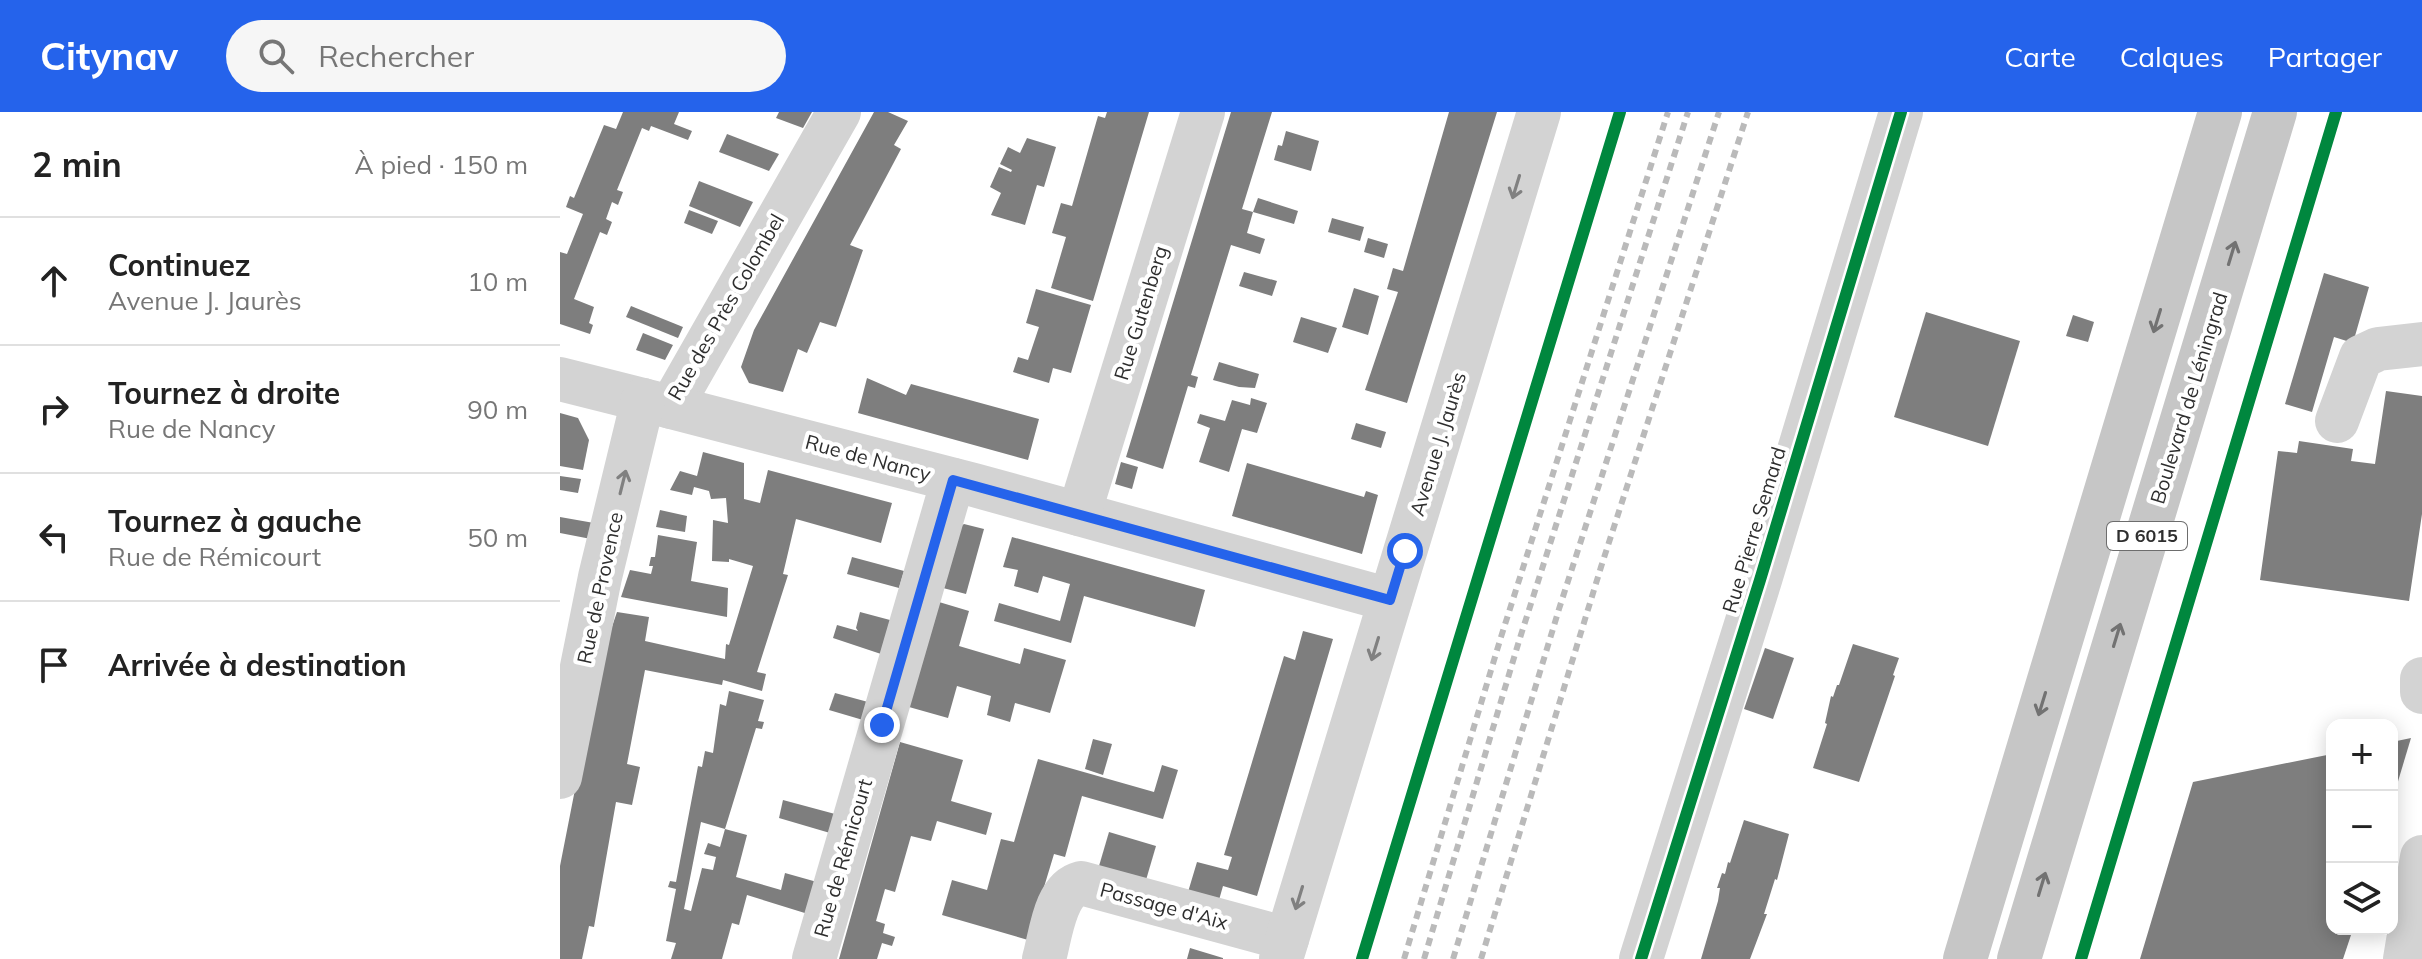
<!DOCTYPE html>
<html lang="fr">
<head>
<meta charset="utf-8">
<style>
  :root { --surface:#fff; --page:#f6f6f6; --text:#222; --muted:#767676; --line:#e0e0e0; --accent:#2563eb }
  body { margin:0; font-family:Mulish,sans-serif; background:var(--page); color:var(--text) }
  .controls { position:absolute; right:24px; bottom:24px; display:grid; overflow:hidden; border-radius:16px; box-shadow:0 4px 20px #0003 }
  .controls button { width:72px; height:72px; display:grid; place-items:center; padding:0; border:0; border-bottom:2px solid var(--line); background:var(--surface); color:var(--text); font:40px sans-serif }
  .stop { position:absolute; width:24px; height:24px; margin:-18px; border:6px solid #2563eb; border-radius:50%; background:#fff }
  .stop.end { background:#2563eb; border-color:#fff; box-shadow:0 2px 8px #0008 }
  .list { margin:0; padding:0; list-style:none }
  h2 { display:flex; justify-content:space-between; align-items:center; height:104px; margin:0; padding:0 32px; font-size:34px }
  h2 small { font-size:26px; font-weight:400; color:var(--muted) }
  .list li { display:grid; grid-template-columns:52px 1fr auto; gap:24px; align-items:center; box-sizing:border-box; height:128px; padding:0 32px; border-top:2px solid var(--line) }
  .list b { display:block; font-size:30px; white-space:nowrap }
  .list p { margin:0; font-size:26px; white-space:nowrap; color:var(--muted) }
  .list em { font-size:26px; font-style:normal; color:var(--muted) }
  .icon { flex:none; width:44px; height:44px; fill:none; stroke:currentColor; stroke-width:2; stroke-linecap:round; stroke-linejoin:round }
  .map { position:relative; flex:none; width:1862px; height:847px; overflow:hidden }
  header { display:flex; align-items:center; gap:48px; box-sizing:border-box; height:112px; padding:0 40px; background:var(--accent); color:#fff }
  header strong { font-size:38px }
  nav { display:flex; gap:44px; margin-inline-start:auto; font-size:28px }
  .search { width:560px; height:72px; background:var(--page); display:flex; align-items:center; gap:20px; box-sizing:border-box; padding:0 28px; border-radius:44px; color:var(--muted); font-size:30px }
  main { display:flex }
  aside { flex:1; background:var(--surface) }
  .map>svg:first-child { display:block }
</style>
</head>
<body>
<header>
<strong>Citynav</strong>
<div class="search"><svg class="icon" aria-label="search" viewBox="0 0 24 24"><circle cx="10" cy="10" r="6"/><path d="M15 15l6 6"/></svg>Rechercher</div>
<nav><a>Carte</a><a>Calques</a><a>Partager</a></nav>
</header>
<main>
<aside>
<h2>2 min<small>À pied · 150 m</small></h2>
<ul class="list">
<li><svg class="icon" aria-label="ahead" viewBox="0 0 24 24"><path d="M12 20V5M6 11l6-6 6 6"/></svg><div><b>Continuez</b><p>Avenue J. Jaurès</p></div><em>10 m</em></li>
<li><svg class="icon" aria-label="right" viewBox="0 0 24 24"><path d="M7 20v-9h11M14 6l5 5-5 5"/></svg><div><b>Tournez à droite</b><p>Rue de Nancy</p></div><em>90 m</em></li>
<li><svg class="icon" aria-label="left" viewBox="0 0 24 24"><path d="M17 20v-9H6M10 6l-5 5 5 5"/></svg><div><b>Tournez à gauche</b><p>Rue de Rémicourt</p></div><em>50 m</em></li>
<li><svg class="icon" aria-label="arrive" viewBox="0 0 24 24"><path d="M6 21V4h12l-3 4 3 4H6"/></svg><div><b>Arrivée à destination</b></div></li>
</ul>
</aside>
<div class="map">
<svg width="1862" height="847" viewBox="0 0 1862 847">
  <rect width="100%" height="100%" fill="#fff"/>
  <g fill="#7e7e7e">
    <path d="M 63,0 L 119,0 L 114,12 L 132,19 L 128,28 L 91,14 L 89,19 L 82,16 L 57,78 L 63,80 L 58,93 L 52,90 L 46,107 L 52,110 L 47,123 L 40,120 L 14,187 L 34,195 L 29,211 L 33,213 L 30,222 L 0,212 L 0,140 L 7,142 L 23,102 L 6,95 L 10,84 L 14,86 L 44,13 L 56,17 Z"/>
    <path d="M 219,0 L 252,0 L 243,16 L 216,6 Z"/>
    <path d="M 314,0 L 328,0 L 348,9 L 334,33 L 341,37 L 290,133 L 303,138 L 276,215 L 260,210 L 247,241 L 238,237 L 223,280 L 189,271 L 181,255 L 194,218 Z"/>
    <path d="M 547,0 L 589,0 L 533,189 L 491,176 L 506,125 L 492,121 L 501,91 L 512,94 L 538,4 L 545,6 Z"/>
    <path d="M 671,0 L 712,0 L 682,97 L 693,100 L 687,121 L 705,127 L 700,142 L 671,133 L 631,263 L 638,265 L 635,276 L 628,274 L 603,357 L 566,345 Z"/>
    <path d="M 889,0 L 937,0 L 847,291 L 805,278 L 838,180 L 827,177 L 833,156 L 843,159 Z"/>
    <path d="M 726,19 L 759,29 L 751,59 L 714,48 L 718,33 L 722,34 Z"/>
    <path d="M 167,22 L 219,42 L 209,59 L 159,40 Z"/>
    <path d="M 467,26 L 496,35 L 484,75 L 477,73 L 465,113 L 431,103 L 441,81 L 430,75 L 439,55 L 451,60 L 452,58 L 440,52 L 448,35 L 460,41 Z"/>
    <path d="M 139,69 L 193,90 L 180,115 L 129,94 Z"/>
    <path d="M 698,86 L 738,99 L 734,112 L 693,100 Z"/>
    <path d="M 129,98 L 158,109 L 152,122 L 124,111 Z"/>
    <path d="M 772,106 L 804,115 L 800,129 L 768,120 Z"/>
    <path d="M 808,126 L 828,132 L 824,146 L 804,140 Z"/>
    <path d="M 684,160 L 717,169 L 712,184 L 679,174 Z"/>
    <path d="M 1764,161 L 1809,175 L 1793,231 L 1774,225 L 1752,300 L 1725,292 Z"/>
    <path d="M 794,176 L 819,184 L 808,223 L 782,215 Z"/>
    <path d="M 476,177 L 531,193 L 511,261 L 493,256 L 489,271 L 453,260 L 458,245 L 468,248 L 479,215 L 466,211 Z"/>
    <path d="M 71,194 L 123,215 L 118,226 L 66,205 Z"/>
    <path d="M 1366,200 L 1460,229 L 1428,334 L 1334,305 Z"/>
    <path d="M 1513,203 L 1534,210 L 1528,230 L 1506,224 Z"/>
    <path d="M 741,205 L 777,216 L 768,241 L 733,230 Z"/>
    <path d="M 83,221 L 113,233 L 105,248 L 76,238 Z"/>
    <path d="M 659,250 L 699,262 L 695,276 L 679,275 L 653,268 Z"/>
    <path d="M 307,266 L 346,283 L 351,272 L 479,307 L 468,348 L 298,301 Z"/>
    <path d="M 1826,279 L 1862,284 L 1862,402 L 1849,489 L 1700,468 L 1718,339 L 1737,341 L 1739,329 L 1793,337 L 1791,349 L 1815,352 Z"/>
    <path d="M 691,286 L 707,291 L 697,321 L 682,317 L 669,360 L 639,350 L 650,316 L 637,311 L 640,302 L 665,309 L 672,288 L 690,293 Z"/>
    <path d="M 0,301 L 18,306 L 29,328 L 23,358 L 0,354 Z"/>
    <path d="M 796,311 L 826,320 L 821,336 L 791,327 Z"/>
    <path d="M 143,340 L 184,351 L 184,387 L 200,391 L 208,358 L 332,391 L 321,431 L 236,407 L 223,462 L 228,463 L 197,560 L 206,562 L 202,579 L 163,568 L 162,573 L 85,558 L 67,652 L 80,655 L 72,693 L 56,690 L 34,815 L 29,814 L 22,847 L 0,847 L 0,754 L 40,550 L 57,500 L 89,505 L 85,529 L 165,547 L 166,532 L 169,533 L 193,454 L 169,447 L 169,450 L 152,449 L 153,408 L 168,411 L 166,386 L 151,387 L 149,379 L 134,375 L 132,383 L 110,378 L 120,359 L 137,364 Z"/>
    <path d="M 561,350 L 578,355 L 572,377 L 555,372 Z"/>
    <path d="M 687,351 L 804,385 L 806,379 L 818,383 L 802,442 L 672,404 Z"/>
    <path d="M 0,364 L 21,367 L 18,381 L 0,378 Z"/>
    <path d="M 100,398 L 127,404 L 125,420 L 96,415 Z"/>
    <path d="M 0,405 L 34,411 L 31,427 L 0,421 Z"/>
    <path d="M 404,412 L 424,417 L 406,482 L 383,476 L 400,415 Z"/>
    <path d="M 98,423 L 137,430 L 131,469 L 168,476 L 167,505 L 61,485 L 70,458 L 91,462 L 93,454 L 89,454 L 91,445 L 95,445 Z"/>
    <path d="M 452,425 L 645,478 L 635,515 L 524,484 L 511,531 L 434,509 L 439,491 L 500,509 L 510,472 L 483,464 L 478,481 L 454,474 L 458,458 L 443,455 Z"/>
    <path d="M 292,445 L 344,459 L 339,476 L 287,462 Z"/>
    <path d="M 379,490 L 409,499 L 399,534 L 460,552 L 464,536 L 506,548 L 490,601 L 455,591 L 450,610 L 427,603 L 431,584 L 397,574 L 388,606 L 349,595 Z"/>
    <path d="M 300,500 L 330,508 L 321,542 L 273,526 L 277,513 L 298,519 L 296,516 Z"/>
    <path d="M 743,519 L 773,527 L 697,784 L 663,774 L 659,788 L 628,780 L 637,750 L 668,758 L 672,745 L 664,743 L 724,544 L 735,548 Z"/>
    <path d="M 1293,532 L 1339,546 L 1333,563 L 1335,564 L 1299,670 L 1253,656 L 1267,612 L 1265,611 L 1271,584 L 1273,585 L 1277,573 L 1279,573 Z"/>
    <path d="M 1205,536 L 1234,546 L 1213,607 L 1184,597 Z"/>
    <path d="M 169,579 L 204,588 L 198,609 L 204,610 L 202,617 L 196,616 L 165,717 L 141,710 L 124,797 L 131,799 L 142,756 L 153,758 L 156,745 L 144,742 L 148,731 L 160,735 L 165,717 L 187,723 L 176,765 L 221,778 L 225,761 L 257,770 L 248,802 L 187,783 L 179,813 L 172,811 L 162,847 L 111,847 L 116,831 L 106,829 L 116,777 L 108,775 L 110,769 L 116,770 L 138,654 L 142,655 L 145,639 L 153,641 L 160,592 L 166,594 Z"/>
    <path d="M 275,581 L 308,590 L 303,608 L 269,598 Z"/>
    <path d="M 1851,626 L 1833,686 L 1832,685 L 1832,630 Z"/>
    <path d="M 533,627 L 552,632 L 543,663 L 525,657 Z"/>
    <path d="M 340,630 L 403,648 L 391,689 L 432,701 L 426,723 L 377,709 L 371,729 L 351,724 L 335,780 L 325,777 L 316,809 L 325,812 L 323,821 L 335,825 L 332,834 L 322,831 L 317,847 L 279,847 Z"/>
    <path d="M 1772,642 L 1772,817 L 1793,817 L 1783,847 L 1580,847 L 1633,670 Z"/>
    <path d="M 478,647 L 594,680 L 602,653 L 618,658 L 603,707 L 522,684 L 505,745 L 494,742 L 468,828 L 382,803 L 392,768 L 427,778 L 441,727 L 454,730 Z"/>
    <path d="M 223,688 L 275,702 L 270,721 L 219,706 Z"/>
    <path d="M 1184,708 L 1229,722 L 1217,768 L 1215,767 L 1204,802 L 1207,802 L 1190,847 L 1141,847 L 1158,789 L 1160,776 L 1157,776 L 1162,761 L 1165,762 L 1168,750 L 1170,751 Z"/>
    <path d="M 549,720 L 596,734 L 586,768 L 539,754 Z"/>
    <path d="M 630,836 L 663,846 L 663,847 L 627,847 Z"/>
  </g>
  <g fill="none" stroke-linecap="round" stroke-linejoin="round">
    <g stroke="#d3d3d3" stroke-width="44">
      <path d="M 0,267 L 111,295 L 279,0"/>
      <path d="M 111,295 L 414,373 L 830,488"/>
      <path d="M 1777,309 L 1801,245 L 1818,237 L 1862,232"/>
      <path d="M 519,402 L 643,0"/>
      <path d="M 1862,567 L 1862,580"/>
      <path d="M 0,665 L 40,465 L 83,288"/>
      <path d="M 254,847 L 393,368"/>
      <path d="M 484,847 C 491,823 494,778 521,771 L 727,827"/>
      <path d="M 721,847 L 979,0"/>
      <path d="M 1081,847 L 1200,468 L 1341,0"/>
      <path d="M 1845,847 L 1862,745"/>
    </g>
    <g stroke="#c6c6c6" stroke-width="44">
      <path d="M 1405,847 L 1660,0"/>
      <path d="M 1459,847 L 1715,0"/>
    </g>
    <g stroke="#bababa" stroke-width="6" stroke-dasharray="8 6" stroke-linecap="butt">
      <path d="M 844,847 L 941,525 L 1108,0"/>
      <path d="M 864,847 L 959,529 L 1128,0"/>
      <path d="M 893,847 L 999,497 L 1159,0"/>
      <path d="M 921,847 L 1041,455 L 1188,0"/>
    </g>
    <g stroke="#fff" stroke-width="17">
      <g id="cycleway">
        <path d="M 802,847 L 1060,0"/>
        <path d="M 1081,847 L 1200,468 L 1341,0"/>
        <path d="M 1521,847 L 1776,0"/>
      </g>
    </g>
    <use href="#cycleway" stroke="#00873e" stroke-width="12"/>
  </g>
  <defs><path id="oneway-shaft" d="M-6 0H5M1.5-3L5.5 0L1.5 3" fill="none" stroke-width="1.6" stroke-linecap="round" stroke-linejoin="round" transform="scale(2)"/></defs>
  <g stroke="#808080">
    <use href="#oneway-shaft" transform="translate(956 75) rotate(107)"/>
    <use href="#oneway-shaft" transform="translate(63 370) rotate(-76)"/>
    <use href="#oneway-shaft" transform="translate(815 537) rotate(107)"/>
    <use href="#oneway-shaft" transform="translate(739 786) rotate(107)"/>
  </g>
  <g stroke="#727272">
    <use href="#oneway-shaft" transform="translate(1672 141) rotate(-73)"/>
    <use href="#oneway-shaft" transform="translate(1597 209) rotate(107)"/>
    <use href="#oneway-shaft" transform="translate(1557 523) rotate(-73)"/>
    <use href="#oneway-shaft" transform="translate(1482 592) rotate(107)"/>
    <use href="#oneway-shaft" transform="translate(1482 772) rotate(-73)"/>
  </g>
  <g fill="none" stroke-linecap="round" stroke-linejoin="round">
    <path stroke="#2563eb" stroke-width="10" d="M 322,613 L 393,368 L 830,488 L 845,439"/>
  </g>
  <g text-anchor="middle" stroke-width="8" stroke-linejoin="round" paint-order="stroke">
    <rect fill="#fff" stroke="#6d6d6d" stroke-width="2" x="1547" y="410" width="80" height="28" rx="6"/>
    <g font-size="18" font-weight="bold" fill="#2e2e2e">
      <text x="1587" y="430">D 6015</text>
    </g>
    <g font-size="20" fill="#2e2e2e" stroke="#fff">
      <text transform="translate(166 195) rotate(-60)" y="7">Rue des Près Colombel</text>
      <text transform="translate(581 201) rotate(-73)" y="7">Rue Gutenberg</text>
      <text transform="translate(1629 286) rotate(-73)" y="7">Boulevard de Léningrad</text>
      <text transform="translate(878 332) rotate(-73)" y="7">Avenue J. Jaurès</text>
      <text transform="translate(308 346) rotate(15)" y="7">Rue de Nancy</text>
      <text transform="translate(1194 418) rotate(-73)" y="7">Rue Pierre Semard</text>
      <text transform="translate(40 476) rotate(-78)" y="7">Rue de Provence</text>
      <text transform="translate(283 746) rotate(-74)" y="7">Rue de Rémicourt</text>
      <text transform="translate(604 794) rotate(15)" y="7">Passage d'Aix</text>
    </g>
  </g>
</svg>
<div class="controls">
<button>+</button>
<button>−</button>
<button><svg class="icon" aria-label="layers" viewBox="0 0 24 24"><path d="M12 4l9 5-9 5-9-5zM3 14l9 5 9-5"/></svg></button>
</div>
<div class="stop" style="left:845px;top:439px"></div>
<div class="stop end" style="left:322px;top:613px"></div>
</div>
</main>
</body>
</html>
